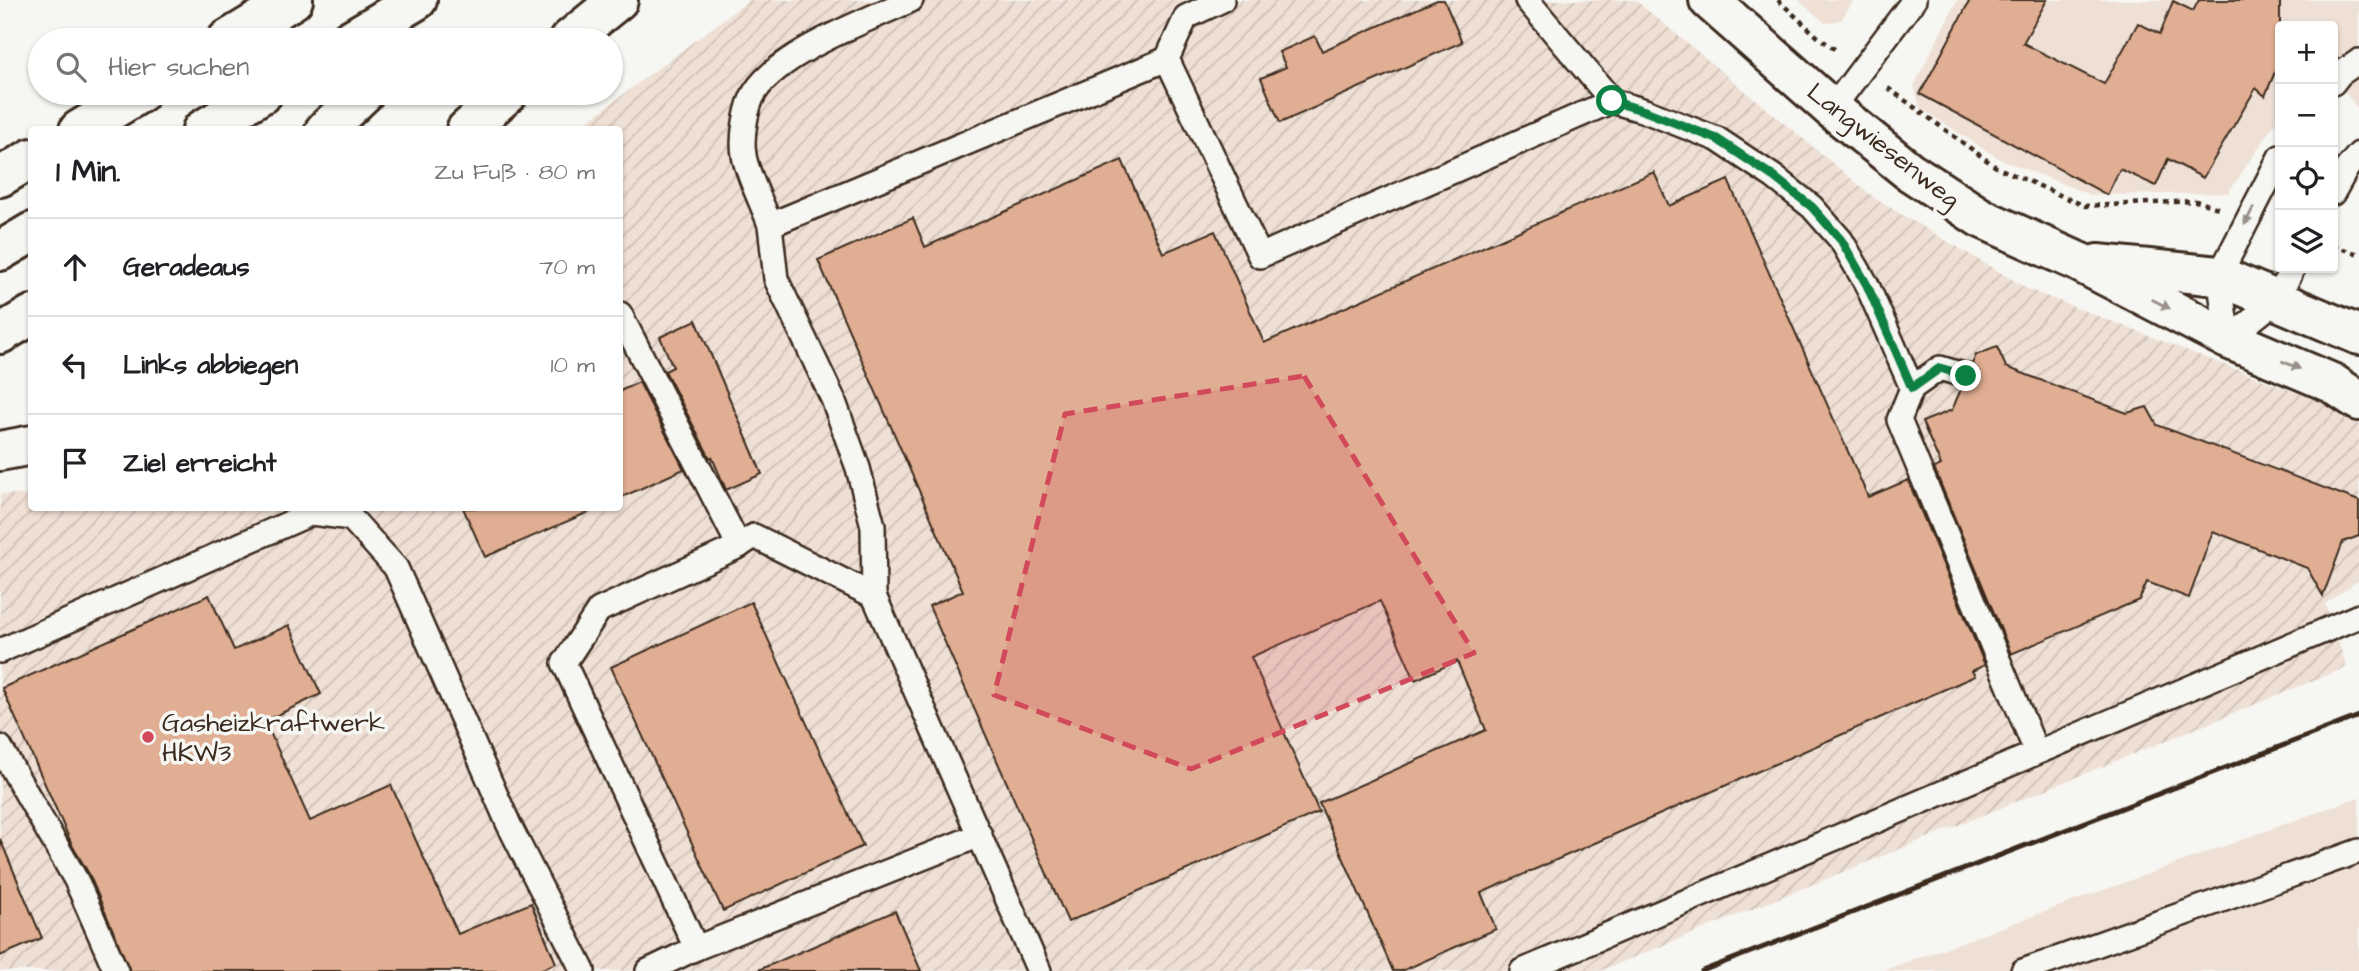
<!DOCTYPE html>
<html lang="de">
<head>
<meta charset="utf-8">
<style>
  :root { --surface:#fff; --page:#f2f2f2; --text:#202124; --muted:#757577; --line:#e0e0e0 }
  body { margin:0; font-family:"Architects Daughter",sans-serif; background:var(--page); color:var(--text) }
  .controls { position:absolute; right:21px; top:21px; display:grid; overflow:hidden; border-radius:7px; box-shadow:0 2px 5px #0004 }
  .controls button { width:63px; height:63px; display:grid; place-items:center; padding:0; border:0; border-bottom:2px solid var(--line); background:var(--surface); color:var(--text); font:35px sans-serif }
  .stop { position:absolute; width:21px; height:21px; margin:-16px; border:5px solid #0b8043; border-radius:50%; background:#fff }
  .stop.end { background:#0b8043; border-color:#fff; box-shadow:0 2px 7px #0008 }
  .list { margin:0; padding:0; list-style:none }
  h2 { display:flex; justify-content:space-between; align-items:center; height:91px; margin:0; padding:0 28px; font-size:30px }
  h2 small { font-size:23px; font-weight:400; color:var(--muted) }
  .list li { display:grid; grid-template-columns:46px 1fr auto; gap:21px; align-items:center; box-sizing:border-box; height:98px; padding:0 28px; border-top:2px solid var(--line) }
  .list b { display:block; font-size:26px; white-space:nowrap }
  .list em { font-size:23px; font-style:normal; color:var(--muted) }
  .icon { flex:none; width:38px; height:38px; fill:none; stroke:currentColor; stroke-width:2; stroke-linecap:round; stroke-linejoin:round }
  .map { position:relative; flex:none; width:2359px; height:971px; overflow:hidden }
  .search { position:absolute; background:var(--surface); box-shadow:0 2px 5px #0004; left:28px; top:28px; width:595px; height:77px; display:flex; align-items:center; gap:18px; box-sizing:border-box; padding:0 24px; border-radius:38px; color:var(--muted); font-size:26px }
  .panel { position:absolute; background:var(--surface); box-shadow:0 2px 5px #0004; left:28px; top:126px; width:595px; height:385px; border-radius:7px }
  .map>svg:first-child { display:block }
</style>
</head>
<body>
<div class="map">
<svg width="2359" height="971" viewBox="0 0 2359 971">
  <defs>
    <pattern id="industrial-furrows" width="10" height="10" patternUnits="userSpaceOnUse" patternTransform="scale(1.75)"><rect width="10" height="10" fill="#efe0d5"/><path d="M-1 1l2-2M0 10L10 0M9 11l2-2" fill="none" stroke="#cec0b6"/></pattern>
  </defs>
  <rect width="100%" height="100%" fill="#f6f6f2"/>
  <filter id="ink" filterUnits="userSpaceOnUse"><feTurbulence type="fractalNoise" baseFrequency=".0143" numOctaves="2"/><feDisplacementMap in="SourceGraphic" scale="14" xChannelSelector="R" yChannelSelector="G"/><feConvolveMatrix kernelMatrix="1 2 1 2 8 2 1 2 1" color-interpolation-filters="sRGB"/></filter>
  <g filter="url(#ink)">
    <g fill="#efe0d5">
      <path d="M 1798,0 L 1854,0 L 1841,20 L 1825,23 Z"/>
      <path d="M 1957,0 L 2359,0 L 2359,110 L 2333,78 L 2333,26 L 2280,26 L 2280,116 L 2228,193 L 2090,195 L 1998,158 L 1920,108 L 1914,86 Z"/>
      <path d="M 2359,797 L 2359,971 L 1882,971 Z"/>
    </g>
    <path fill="url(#industrial-furrows)" d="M 749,0 L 1635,0 L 1877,200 L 2030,290 L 2344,411 L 2359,419 L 2359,580 L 2325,604 L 2347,667 L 1600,971 L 0,971 L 0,494 L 31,495 L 32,508 L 620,508 L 620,130 L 577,129 Z"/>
    <g fill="#e0ae92" stroke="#3b2a1e" stroke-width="2">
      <path d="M 1437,0 L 1444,0 L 1462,42 L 1280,123 L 1261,78 L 1286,67 L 1279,52 L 1315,36 L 1322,51 Z"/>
      <path d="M 1970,0 L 2047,0 L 2023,43 L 2104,84 L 2138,23 L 2160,34 L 2173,1 L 2193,11 L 2199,0 L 2280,0 L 2280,60 L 2265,96 L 2256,88 L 2203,178 L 2168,159 L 2156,186 L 2120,169 L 2107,195 L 1920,94 Z"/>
      <path d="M 1122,160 L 1163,253 L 1215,231 L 1264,343 L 1654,172 L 1669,206 L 1728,180 L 1868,497 L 1908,480 L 1985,665 L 1972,671 L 1975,676 L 1481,893 L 1496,929 L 1402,971 L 1393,971 L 1319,803 L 1486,730 L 1457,661 L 1415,680 L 1380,601 L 1251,657 L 1319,812 L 1068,922 L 929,606 L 963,591 L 818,260 L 913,218 L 925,247 Z"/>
      <path d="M 696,320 L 762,474 L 726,490 L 712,457 L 710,458 L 665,371 L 673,367 L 660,337 Z"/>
      <path d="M 1997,347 L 2006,367 L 2127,413 L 2147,407 L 2157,425 L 2359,501 L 2359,536 L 2343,542 L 2323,596 L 2307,568 L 2213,531 L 2189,598 L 2147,582 L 2139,600 L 2011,654 L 1934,468 L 1941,465 L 1922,422 L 1952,410 L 1961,389 L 1970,389 L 1979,381 L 1979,372 L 1972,364 L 1976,355 Z"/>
      <path d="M 639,382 L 684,469 L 620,498 L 620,391 Z"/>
      <path d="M 463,508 L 598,508 L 485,557 Z"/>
      <path d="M 209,595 L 234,650 L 289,625 L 321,694 L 265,721 L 310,821 L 391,785 L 458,934 L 531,903 L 556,963 L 538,971 L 130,971 L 89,874 L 73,847 L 2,688 Z"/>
      <path d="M 751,602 L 863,846 L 723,911 L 611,667 Z"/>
      <path d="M 0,839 L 42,938 L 0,956 Z"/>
      <path d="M 895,911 L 921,971 L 756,971 Z"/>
    </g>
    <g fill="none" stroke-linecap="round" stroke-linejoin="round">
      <g stroke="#3b2a1e" stroke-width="28">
        <g id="lane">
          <path d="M 911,0 C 868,20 780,52 755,92 C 746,106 741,138 744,155 C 746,172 764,207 770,225 L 1167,59"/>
          <path d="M 1222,0 L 1186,17 L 1167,59 L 1260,256 L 1612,101"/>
          <path d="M 1527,0 L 1612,101 L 1645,111 L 1717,139 L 1774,177 L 1812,207 L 1841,240 L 1867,285 L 1912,388"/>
          <path d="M 2333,83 L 2340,74 L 2359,61"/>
          <path d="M 1832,109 L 1914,0"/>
          <path d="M 2333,193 L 2347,168 L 2359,154"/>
          <path d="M 770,225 L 776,279 L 833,399 L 858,468 L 873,526 L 874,596 L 1039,971"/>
          <path d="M 620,314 L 739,546"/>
          <path d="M 2228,339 L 2219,276 L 2280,157"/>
          <path d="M 2228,339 L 2277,300 L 2293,268"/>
          <path d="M 1966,376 L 1940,368 L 1912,388 L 1899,420 L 2036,751"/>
          <path d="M 0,651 L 312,513 L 351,518 L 396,568 L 509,825 L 583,971"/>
          <path d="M 0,747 L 76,880 L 116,971"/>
          <path d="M 696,948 L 564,663 L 599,610 L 739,546 L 754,536 L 874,596"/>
          <path d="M 648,971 L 696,948 L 980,835"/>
          <path d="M 1522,971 L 2359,616"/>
          <path d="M 2023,971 L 2359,851"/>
        </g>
      </g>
      <g stroke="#3b2a1e" stroke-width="44">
        <g id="street">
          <path d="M 1709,0 L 1832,109 L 1909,171 L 1981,218 L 2079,262 L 2228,339 L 2332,383 L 2359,401"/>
          <path d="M 2098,264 L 2219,276 L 2359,335"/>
        </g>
      </g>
      <g stroke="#3b2a1e" stroke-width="44">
        <g id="highway">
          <path d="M 227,40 L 293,0"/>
          <path d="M 350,40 L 417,0"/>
          <path d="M 569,40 L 618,0"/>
          <path d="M 79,130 L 140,93"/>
          <path d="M 202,130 L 263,93"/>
          <path d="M 325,130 L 364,93"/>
          <path d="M 466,130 L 508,93"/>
          <path d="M 0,177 L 32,158"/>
          <path d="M 0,251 L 32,232"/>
          <path d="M 0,334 L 32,315"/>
          <path d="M 0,451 L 32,445"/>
        </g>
      </g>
      <g stroke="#3b2a1e" stroke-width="4.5" stroke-dasharray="5 5" stroke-linecap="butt">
        <path d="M 1778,0 L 1818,37 L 1836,50"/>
        <path d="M 1888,88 L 1996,167 L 2085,206 L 2196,201 L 2218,208"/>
        <path d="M 2333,246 L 2359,254"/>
      </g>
      <use href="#lane" stroke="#f6f6f2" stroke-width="23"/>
      <use href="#street" stroke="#f6f6f2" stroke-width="38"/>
      <use href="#highway" stroke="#f6f6f2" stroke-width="38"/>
      <path stroke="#3b2a1e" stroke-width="5" d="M 1702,971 L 2359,716"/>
    </g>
    <defs><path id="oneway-solid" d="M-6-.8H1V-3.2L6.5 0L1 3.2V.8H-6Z" transform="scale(1.75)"/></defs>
    <g fill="#989088">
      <use href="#oneway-solid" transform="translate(2249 216) rotate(117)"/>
      <use href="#oneway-solid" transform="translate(2161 304) rotate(27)"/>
      <use href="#oneway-solid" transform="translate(2291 365) rotate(23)"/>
    </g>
  </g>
  <g fill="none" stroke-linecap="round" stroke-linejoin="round" filter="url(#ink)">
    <path stroke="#0b8043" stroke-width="9" d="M 1612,101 L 1645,111 L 1717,139 L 1774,177 L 1812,207 L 1841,240 L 1867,285 L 1912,388 L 1940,368 L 1966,376"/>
  </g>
  <path fill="#d1495b" fill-opacity="0.2" stroke="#d1495b" stroke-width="5" stroke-dasharray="14 9" stroke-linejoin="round" d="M 1304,376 L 1474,653 L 1191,769 L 994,695 L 1065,414 Z"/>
  <circle fill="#d1495b" stroke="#f6f6f2" stroke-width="2.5" cx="148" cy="737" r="7"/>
  <g text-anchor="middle" stroke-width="7" stroke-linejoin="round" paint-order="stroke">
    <g font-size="26" fill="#3b2a1e" stroke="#f6f6f2">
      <text transform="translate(1884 145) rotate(38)" y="9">Langwiesenweg</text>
    </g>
    <g font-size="26" fill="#3b2a1e" stroke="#f6f6f2" text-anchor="start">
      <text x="162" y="731">Gasheizkraftwerk<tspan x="162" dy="30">HKW3</tspan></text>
    </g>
  </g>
</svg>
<div class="controls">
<button>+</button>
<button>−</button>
<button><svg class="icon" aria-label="locate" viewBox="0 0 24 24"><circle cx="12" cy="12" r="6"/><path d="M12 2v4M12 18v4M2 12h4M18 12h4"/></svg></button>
<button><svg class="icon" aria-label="layers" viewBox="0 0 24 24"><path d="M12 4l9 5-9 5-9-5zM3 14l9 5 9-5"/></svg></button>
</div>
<div class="stop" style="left:1612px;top:101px"></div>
<div class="stop end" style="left:1966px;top:376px"></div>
<div class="search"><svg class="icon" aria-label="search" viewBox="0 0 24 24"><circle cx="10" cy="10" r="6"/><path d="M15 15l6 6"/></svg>Hier suchen</div>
<section class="panel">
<h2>1 Min.<small>Zu Fuß · 80 m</small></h2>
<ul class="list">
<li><svg class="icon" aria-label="ahead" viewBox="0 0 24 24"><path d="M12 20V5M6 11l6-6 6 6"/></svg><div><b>Geradeaus</b></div><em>70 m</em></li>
<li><svg class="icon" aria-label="left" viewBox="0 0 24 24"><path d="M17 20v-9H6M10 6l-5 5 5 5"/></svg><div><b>Links abbiegen</b></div><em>10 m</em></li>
<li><svg class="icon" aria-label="arrive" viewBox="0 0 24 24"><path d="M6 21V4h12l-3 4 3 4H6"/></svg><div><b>Ziel erreicht</b></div></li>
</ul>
</section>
</div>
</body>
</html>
